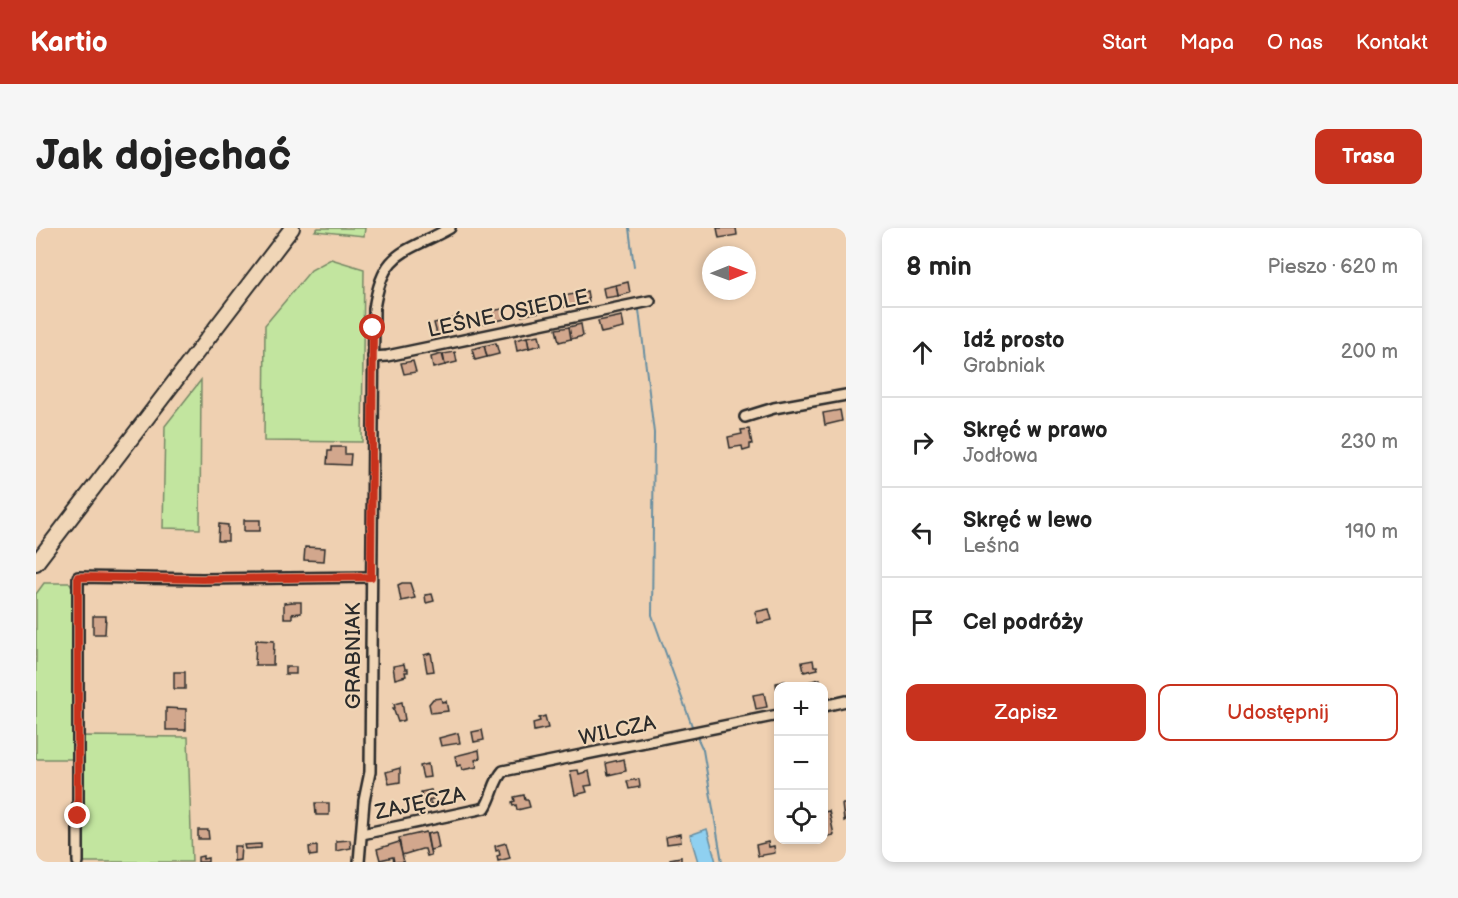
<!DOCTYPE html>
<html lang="pl">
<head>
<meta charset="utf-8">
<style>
  :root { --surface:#fff; --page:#f6f6f6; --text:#222; --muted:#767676; --line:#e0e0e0; --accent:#c8321e }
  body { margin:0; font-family:"Balsamiq Sans",sans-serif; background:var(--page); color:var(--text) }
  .controls { position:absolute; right:18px; bottom:18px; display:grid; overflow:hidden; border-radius:12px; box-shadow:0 3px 9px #0003 }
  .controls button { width:54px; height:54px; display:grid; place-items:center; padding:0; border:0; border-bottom:2px solid var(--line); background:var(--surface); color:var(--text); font:30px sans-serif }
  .compass { position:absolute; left:666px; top:18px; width:54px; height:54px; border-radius:50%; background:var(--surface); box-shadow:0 3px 9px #0003; rotate:89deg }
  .stop { position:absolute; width:18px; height:18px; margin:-14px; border:4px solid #c8321e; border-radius:50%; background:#fff }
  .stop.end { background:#c8321e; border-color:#fff; box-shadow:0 2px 6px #0008 }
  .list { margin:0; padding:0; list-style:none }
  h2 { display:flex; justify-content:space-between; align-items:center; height:78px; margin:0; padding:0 24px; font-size:26px }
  h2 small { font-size:20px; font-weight:400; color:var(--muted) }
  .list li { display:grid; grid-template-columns:39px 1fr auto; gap:18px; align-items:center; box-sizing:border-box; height:90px; padding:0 24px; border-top:2px solid var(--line) }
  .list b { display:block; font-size:22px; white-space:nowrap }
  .list p { margin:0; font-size:20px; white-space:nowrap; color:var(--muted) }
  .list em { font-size:20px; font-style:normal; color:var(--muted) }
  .actions { display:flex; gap:12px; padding:18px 24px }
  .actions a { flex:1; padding:14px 0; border:2px solid var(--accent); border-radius:12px; text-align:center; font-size:21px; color:var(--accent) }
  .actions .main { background:var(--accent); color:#fff }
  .icon { flex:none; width:33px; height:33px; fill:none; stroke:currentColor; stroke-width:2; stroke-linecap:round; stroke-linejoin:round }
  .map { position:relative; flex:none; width:810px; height:634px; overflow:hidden; border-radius:12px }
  header { display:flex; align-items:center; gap:36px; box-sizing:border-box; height:84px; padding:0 30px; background:var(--accent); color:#fff }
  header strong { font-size:28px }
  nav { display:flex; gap:33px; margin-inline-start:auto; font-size:21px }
  .intro { display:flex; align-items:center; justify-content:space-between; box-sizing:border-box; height:144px; padding:0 36px }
  h1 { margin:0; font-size:42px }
  .button { padding:15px 27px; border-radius:12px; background:var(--accent); color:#fff; font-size:21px; font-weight:700 }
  main { display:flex; gap:36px; padding:0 36px }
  aside { flex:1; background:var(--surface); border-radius:12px; box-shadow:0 3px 9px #0003 }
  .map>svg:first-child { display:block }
</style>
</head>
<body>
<header>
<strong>Kartio</strong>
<nav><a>Start</a><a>Mapa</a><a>O nas</a><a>Kontakt</a></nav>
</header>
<div class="intro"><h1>Jak dojechać</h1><a class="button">Trasa</a></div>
<main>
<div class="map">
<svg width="810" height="634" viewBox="0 0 810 634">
  <rect width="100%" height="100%" fill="#efd0b1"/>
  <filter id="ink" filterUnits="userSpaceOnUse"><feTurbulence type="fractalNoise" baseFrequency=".0167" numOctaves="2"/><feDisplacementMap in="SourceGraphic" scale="12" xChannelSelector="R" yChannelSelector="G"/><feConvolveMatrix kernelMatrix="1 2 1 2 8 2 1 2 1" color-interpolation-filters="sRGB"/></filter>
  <g filter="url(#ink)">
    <g fill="#c2e59f" stroke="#768865" stroke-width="1.5">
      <path d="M 282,0 L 329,0 L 328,8 L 279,3 Z"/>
      <path d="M 295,31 L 328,41 L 326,214 L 228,213 L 229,97 L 275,42 Z"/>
      <path d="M 165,152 L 164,301 L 127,300 L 129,198 Z"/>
      <path d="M 8,355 L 34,355 L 38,363 L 37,531 L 0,531 L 0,366 Z"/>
      <path d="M 46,508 L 152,509 L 156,634 L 45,634 Z"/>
    </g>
    <path fill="#8fd0f0" stroke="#678ea1" stroke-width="1.5" d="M 671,601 L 680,634 L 662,634 L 654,607 Z"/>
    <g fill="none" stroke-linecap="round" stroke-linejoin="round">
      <g stroke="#678ea1" stroke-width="2">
        <path d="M 593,0 L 598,39"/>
        <path d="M 603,82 L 618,205 L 616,387 L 656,498"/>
        <path d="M 661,509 L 667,522 L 686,634"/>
      </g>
    </g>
    <g fill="#d2a78d" stroke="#2b2b2b" stroke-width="1.5">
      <path d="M 681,0 L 700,0 L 701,7 L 683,10 Z"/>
      <path d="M 592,54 L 594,65 L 582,68 L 580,57 Z"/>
      <path d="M 580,57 L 582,68 L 569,70 L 567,60 Z"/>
      <path d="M 551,63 L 553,74 L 541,77 L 539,66 Z"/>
      <path d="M 539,66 L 541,77 L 528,79 L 526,68 Z"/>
      <path d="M 509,72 L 511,83 L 498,85 L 496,74 Z"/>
      <path d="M 496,74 L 498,85 L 486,88 L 484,77 Z"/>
      <path d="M 466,81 L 469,91 L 456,94 L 454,83 Z"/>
      <path d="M 454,83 L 456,94 L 443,97 L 441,86 Z"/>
      <path d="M 586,88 L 588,100 L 565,105 L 562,93 Z"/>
      <path d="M 424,89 L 426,100 L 414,103 L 411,92 Z"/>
      <path d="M 411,92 L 414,103 L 401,106 L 398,95 Z"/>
      <path d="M 545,96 L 547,108 L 535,111 L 533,99 Z"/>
      <path d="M 533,99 L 535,111 L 523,114 L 520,101 Z"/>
      <path d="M 503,107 L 505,117 L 493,120 L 491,109 Z"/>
      <path d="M 491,109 L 493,120 L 481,123 L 479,112 Z"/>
      <path d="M 460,115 L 463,126 L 451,129 L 448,118 Z"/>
      <path d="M 448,118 L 451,129 L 439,132 L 436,121 Z"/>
      <path d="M 419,124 L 421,134 L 409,137 L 407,126 Z"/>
      <path d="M 406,126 L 409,137 L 397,140 L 395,129 Z"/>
      <path d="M 377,133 L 380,144 L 368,146 L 365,135 Z"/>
      <path d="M 804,182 L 806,193 L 789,197 L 787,185 Z"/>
      <path d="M 713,201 L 716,216 L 714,216 L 714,221 L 707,223 L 706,218 L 694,220 L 692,209 L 706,206 L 705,202 Z"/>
      <path d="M 295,219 L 309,219 L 309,226 L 315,226 L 314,237 L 291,236 L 292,223 L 295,223 Z"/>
      <rect x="208" y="292" width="16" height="11"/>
      <path d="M 183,296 L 192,297 L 192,313 L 182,313 Z"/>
      <path d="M 269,319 L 289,320 L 288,333 L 268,332 Z"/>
      <path d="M 366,355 L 374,355 L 379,370 L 365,373 L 362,357 Z"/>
      <path d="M 396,366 L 398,373 L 390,375 L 389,367 Z"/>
      <path d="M 257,374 L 265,374 L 265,385 L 256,386 L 256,390 L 248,390 L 248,375 Z"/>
      <path d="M 733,381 L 736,392 L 722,395 L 719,384 Z"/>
      <path d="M 57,388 L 70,388 L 69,406 L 57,406 Z"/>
      <path d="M 220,412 L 238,413 L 237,437 L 219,437 Z"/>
      <path d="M 395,425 L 398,443 L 391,444 L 388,427 Z"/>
      <path d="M 777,432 L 778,438 L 781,438 L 782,441 L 768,444 L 766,434 Z"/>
      <path d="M 368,436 L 369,441 L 372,441 L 372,444 L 369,444 L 370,448 L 359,451 L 357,438 Z"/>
      <rect x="249" y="439" width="11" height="7"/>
      <rect x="138" y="444" width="11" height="17"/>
      <path d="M 784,451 L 785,458 L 768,458 L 767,455 Z"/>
      <path d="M 749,453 L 750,458 L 742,458 L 741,465 L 740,455 Z"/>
      <path d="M 728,465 L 731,479 L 720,481 L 717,467 Z"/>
      <path d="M 405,470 L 406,474 L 410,473 L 412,483 L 395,485 L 393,476 L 397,471 Z"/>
      <path d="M 366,474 L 369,492 L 362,494 L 357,480 L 359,480 L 358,476 Z"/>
      <path d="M 130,480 L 150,481 L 150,502 L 130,502 Z"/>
      <path d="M 509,488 L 512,500 L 498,503 L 497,495 L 504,493 L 503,490 Z"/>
      <path d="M 446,502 L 448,512 L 438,514 L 436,504 Z"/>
      <path d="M 422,505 L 424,515 L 405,518 L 403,510 Z"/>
      <path d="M 443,522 L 444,530 L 439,532 L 441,539 L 426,542 L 425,537 L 421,538 L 419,528 Z"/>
      <path d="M 588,531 L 590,543 L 572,547 L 570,535 Z"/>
      <path d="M 392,536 L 394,549 L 387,550 L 384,538 Z"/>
      <path d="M 364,540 L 364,554 L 353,556 L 350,544 Z"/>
      <path d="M 542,542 L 543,546 L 553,543 L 556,557 L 549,558 L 551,564 L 539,567 L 534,543 Z"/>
      <path d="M 603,551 L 604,559 L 593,561 L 591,553 Z"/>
      <path d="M 395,562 L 397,571 L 393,572 L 396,577 L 392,577 L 392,574 L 387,575 L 385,564 Z"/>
      <path d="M 488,567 L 489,572 L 492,572 L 494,579 L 481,582 L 480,577 L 477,578 L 476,574 L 479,573 L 478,569 Z"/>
      <path d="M 279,575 L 293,575 L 293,587 L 280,587 Z"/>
      <path d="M 806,576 L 810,576 L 810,592 L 808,593 Z"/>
      <path d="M 793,583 L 798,607 L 788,609 L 788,584 Z"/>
      <path d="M 162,602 L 172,602 L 173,611 L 162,611 Z"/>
      <path d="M 390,604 L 395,627 L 391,628 L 389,621 L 386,621 L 366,627 L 363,610 Z"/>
      <path d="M 400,604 L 403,620 L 394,622 L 391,606 Z"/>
      <path d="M 644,606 L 645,614 L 631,616 L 630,609 Z"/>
      <path d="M 314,612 L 315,620 L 300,623 L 300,613 Z"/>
      <path d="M 363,614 L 368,634 L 358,634 L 357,629 L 344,632 L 341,621 Z"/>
      <path d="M 732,614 L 733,619 L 738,618 L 739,625 L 722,628 L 720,617 Z"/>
      <path d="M 470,615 L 474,630 L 462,633 L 461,628 L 464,627 L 463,622 L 460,623 L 459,618 Z"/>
      <path d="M 225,616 L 225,620 L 209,621 L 208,617 Z"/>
      <path d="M 198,618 L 205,618 L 204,632 L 198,633 Z"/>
      <path d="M 281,618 L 281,627 L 274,628 L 273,619 Z"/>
      <path d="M 167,628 L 167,631 L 172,630 L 172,634 L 162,634 L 162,629 Z"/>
      <path d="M 645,629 L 645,634 L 634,634 L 634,631 Z"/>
    </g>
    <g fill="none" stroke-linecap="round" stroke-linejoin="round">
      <g stroke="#2b2b2b" stroke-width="14">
        <g id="minor">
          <path d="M 337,129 L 351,128 L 614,73"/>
          <path d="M 709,189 L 738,180 L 810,167"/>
          <path d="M 788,478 L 810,473"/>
          <path d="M 326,606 L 449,580 C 457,568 457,554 467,543 L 742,487"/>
          <path d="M 42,634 L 42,349 L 166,351 L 335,349"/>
          <path d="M 323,634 L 328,573 L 334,544 L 338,81 C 347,21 368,26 414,0"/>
        </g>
      </g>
      <g stroke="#2b2b2b" stroke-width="18">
        <path id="secondary" d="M 0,335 L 256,0"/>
      </g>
      <use href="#minor" stroke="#f0d6b7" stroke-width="9"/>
      <use href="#secondary" stroke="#f0d6b7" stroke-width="14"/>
    </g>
  </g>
  <g fill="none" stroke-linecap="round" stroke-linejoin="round" filter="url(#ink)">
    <path stroke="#c8321e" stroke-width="8" d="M 42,588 L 42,349 L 166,351 L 335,349 L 337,100"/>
  </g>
  <g text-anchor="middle" stroke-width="4.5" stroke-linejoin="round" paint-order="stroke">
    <g font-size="21" fill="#2b2b2b" stroke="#f0d6b7">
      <text transform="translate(472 85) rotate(-12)" y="7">LEŚNE OSIEDLE</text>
      <text transform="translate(317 428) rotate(-90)" y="7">GRABNIAK</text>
      <text transform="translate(581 502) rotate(-12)" y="7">WILCZA</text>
      <text transform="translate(384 575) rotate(-12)" y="7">ZAJĘCZA</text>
    </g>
  </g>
</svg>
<div class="controls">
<button>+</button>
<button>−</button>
<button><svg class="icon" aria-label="locate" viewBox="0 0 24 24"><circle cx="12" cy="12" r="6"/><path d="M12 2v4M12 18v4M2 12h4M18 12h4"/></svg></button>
</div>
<svg class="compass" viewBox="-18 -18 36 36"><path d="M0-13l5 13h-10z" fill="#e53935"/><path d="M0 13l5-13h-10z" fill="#767676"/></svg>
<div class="stop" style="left:337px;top:100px"></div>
<div class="stop end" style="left:42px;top:588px"></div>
</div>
<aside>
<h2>8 min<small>Pieszo · 620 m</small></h2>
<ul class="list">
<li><svg class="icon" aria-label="ahead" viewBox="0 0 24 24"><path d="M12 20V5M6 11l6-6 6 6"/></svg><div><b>Idź prosto</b><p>Grabniak</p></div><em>200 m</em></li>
<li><svg class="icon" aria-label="right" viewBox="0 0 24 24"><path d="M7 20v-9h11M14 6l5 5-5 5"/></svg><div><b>Skręć w prawo</b><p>Jodłowa</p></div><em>230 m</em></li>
<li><svg class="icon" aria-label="left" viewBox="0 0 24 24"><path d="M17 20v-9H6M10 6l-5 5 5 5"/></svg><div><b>Skręć w lewo</b><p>Leśna</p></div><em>190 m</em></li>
<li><svg class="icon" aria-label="arrive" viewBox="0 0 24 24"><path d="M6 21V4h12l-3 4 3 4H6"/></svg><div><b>Cel podróży</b></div></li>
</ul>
<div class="actions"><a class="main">Zapisz</a><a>Udostępnij</a></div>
</aside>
</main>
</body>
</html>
